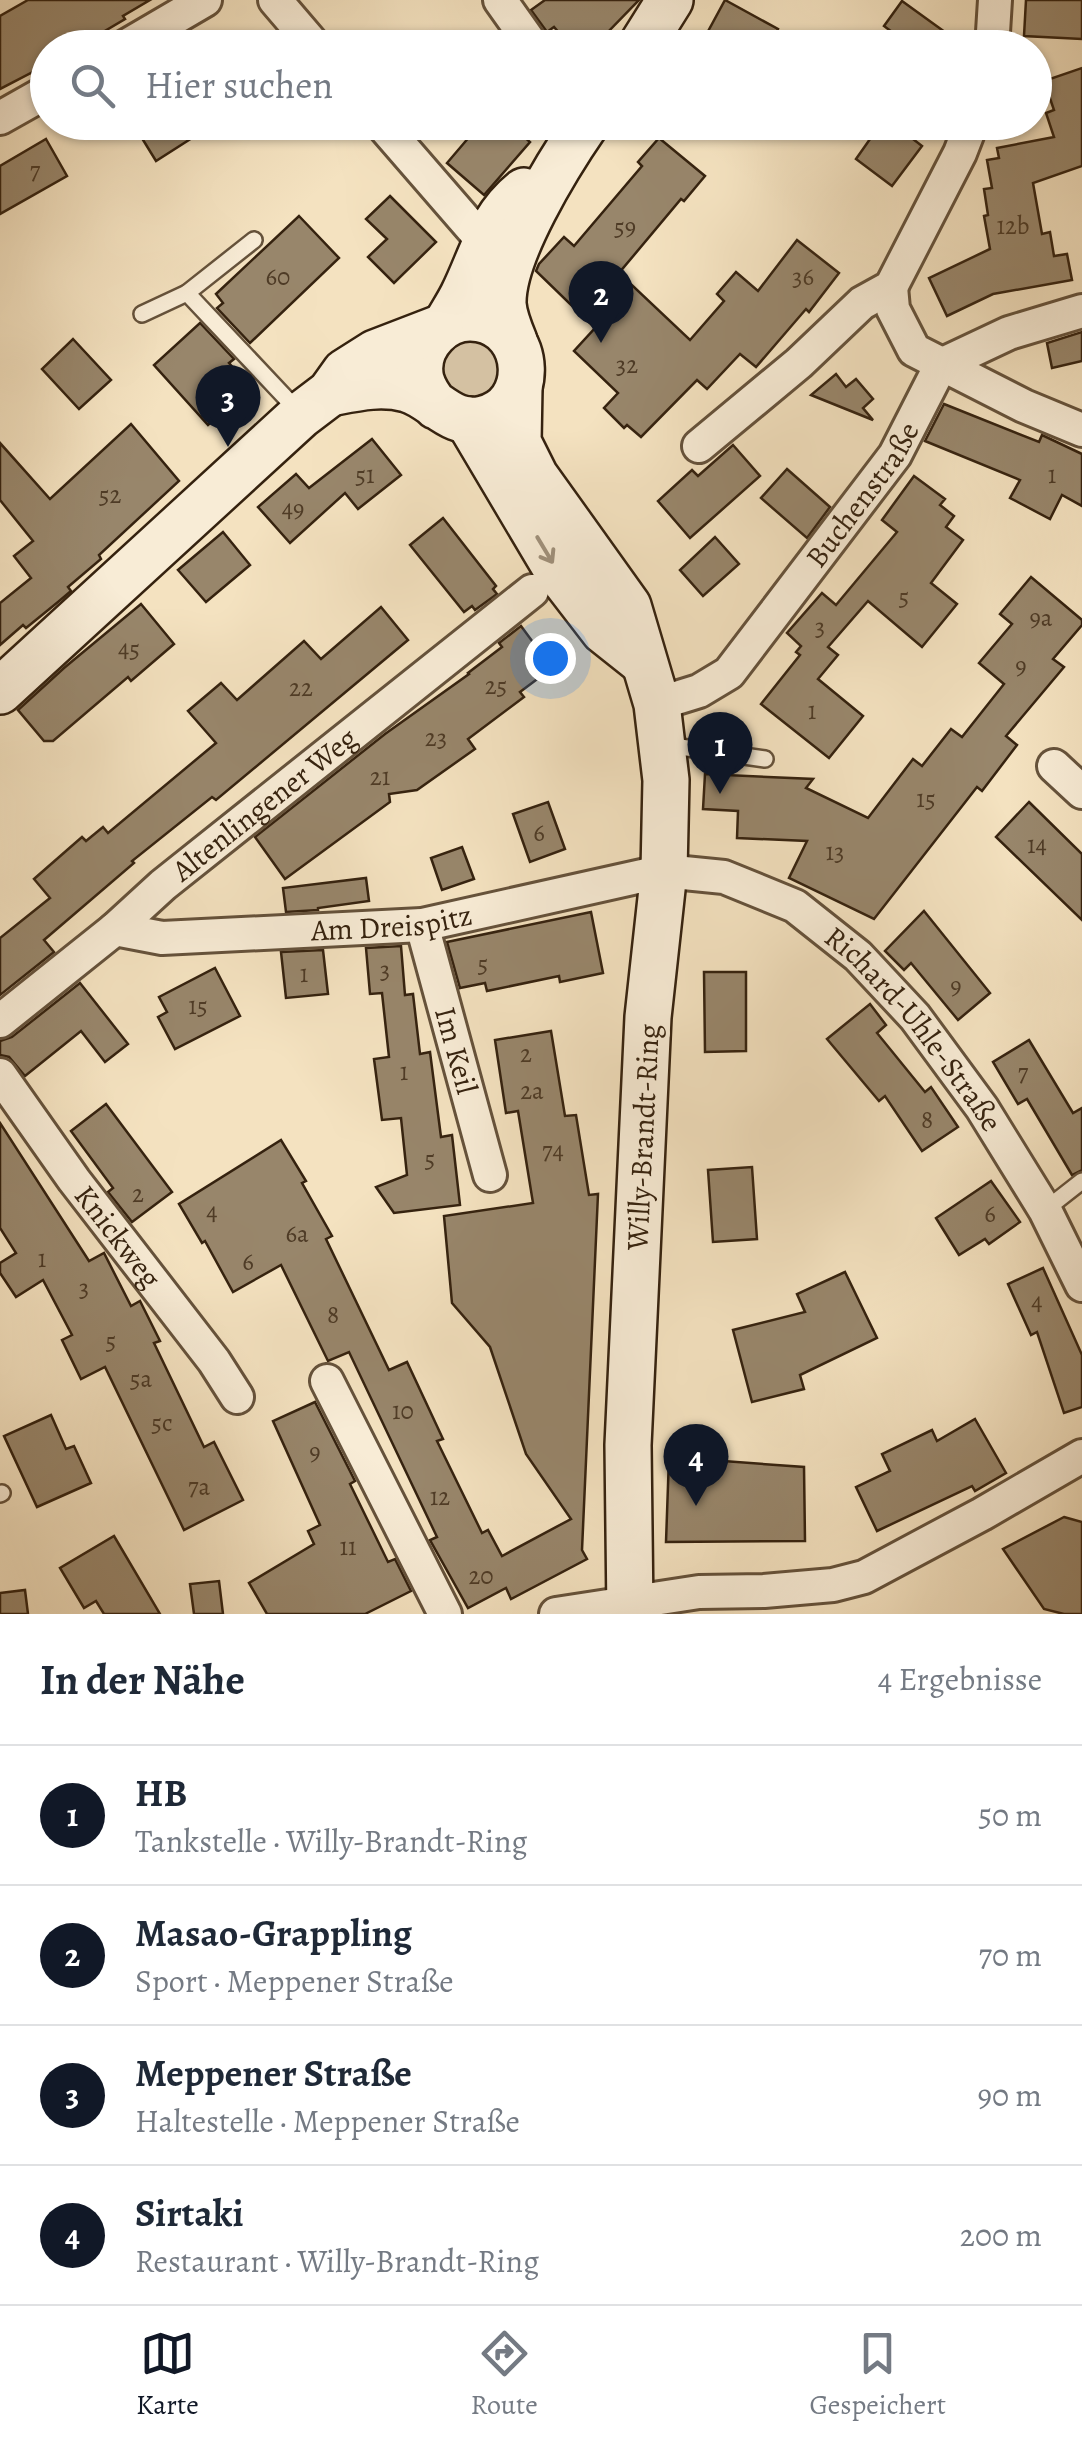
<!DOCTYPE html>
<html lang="de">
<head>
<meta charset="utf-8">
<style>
  :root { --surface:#fff; --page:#f6f6f7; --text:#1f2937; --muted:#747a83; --line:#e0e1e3; --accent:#111827 }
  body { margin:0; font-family:Alegreya,serif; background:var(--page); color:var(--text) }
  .you { position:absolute; left:550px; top:658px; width:35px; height:35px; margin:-25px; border:8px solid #fff; border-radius:50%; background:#1a73e8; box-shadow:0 0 0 15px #1a73e833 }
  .badge { display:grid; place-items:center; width:65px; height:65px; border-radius:50%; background:var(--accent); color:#fff; font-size:32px; font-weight:700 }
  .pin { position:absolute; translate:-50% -82px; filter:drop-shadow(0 2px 5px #0008) }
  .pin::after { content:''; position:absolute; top:52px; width:35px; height:30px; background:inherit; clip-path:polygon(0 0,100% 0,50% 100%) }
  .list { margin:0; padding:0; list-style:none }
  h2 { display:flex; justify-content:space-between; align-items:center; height:130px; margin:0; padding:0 40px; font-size:42px }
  h2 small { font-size:32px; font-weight:400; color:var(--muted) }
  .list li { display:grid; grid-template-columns:65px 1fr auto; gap:30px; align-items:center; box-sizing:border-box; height:140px; padding:0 40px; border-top:2px solid var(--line) }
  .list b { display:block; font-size:38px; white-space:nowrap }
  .list p { margin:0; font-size:32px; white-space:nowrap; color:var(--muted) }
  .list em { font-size:32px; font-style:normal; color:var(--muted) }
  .icon { flex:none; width:55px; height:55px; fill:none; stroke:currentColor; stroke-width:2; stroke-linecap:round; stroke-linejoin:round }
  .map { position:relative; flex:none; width:1082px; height:1614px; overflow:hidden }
  .search { position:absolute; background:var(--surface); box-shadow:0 2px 8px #0004; left:30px; right:30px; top:30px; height:110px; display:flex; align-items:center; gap:25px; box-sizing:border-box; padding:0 35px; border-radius:55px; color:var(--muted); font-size:38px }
  .sheet { height:690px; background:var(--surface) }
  nav { display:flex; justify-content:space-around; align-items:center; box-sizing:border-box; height:140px; border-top:2px solid var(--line); background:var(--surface); font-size:28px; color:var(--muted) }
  nav a { display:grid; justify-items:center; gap:5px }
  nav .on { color:var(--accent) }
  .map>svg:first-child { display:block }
</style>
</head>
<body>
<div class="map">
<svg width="1082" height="1614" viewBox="0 0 1082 1614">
  <rect width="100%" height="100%" fill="#f4e2c0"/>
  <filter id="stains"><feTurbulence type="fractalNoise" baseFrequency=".002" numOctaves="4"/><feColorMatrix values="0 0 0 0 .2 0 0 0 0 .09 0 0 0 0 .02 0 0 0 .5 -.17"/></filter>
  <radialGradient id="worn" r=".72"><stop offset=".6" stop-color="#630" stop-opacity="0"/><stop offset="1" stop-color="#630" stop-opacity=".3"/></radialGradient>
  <path fill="#d4c1a2" stroke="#847258" stroke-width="2.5" d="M 478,334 L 502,356 L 499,387 L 472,403 L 442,389 L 438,355 L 444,345 Z"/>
  <g fill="#98866b" stroke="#35220f" stroke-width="2.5">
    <path d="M 28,0 L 150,0 L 123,16 L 125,19 L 76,48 L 48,48 L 48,64 L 0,89 L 0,16 Z"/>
    <path d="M 545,0 L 639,0 L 603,37 L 586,48 L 554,48 L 553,42 L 560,34 L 554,27 L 547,32 L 531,10 Z"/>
    <path d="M 725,0 L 778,29 L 768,48 L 699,48 Z"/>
    <path d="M 1026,0 L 1082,0 L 1082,39 L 1024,36 Z"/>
    <path d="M 902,1 L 967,48 L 880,48 L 892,32 L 884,26 Z"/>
    <path d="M 1082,68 L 1082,166 L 1033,183 L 1042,234 L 1050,232 L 1054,256 L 1067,254 L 1072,280 L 993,294 L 947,316 L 929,278 L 990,249 L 984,216 L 988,215 L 984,189 L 992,188 L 987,160 L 999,158 L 997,148 L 1054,137 L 1046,113 L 1054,110 L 1044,81 Z"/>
    <path d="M 132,122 L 217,122 L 156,161 Z"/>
    <path d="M 482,122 L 508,122 L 530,142 L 484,195 L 447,163 Z"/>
    <path d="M 882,122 L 891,122 L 922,146 L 892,186 L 856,159 Z"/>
    <path d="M 659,138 L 705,176 L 684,201 L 681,199 L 619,273 L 690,340 L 724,301 L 717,294 L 736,272 L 758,291 L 797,240 L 839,273 L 809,312 L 806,309 L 756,367 L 740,354 L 707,389 L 697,380 L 641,437 L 627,425 L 624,428 L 604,408 L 618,393 L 574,351 L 595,328 L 536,271 L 539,264 L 564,237 L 574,246 L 642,166 L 638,162 Z"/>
    <path d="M 46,139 L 67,176 L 0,214 L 0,166 Z"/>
    <path d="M 390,196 L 436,242 L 394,283 L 368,257 L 387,239 L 366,219 Z"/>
    <path d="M 299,216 L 339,258 L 250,343 L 217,308 L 223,303 L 216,294 Z"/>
    <path d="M 200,323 L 234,359 L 229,363 L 250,387 L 208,425 L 154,365 Z"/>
    <path d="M 1082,332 L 1082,361 L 1052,368 L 1047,343 Z"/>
    <path d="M 73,339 L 111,380 L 79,409 L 42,369 Z"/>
    <path d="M 836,374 L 846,387 L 856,379 L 873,399 L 863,408 L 873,420 L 811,395 Z"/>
    <path d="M 944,404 L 1039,442 L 1042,435 L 1082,454 L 1082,506 L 1062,495 L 1050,519 L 1010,498 L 1020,480 L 925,441 Z"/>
    <path d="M 131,424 L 179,481 L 99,555 L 101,559 L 68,587 L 71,591 L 58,602 L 26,628 L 23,625 L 0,645 L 0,603 L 31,578 L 14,556 L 33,541 L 0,500 L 0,443 L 50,499 Z"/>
    <path d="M 372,439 L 401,475 L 358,509 L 345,493 L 290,543 L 258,507 L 296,474 L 309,488 Z"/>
    <path d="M 733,445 L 760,476 L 690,538 L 658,501 L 692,470 L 698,476 Z"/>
    <path d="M 787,469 L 830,507 L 807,538 L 761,498 Z"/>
    <path d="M 914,476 L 945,499 L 940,505 L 954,516 L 946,527 L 963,540 L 931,583 L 957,604 L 922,647 L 868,601 L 828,647 L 838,655 L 818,679 L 863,716 L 829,758 L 761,704 L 800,655 L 796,652 L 801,646 L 787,633 L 822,593 L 836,605 L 897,532 L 882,520 Z"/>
    <path d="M 443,518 L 496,586 L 493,589 L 497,594 L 475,610 L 472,606 L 464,612 L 410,545 Z"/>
    <path d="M 223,532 L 250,565 L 206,602 L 178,570 Z"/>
    <path d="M 715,537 L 739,564 L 703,596 L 680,570 Z"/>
    <path d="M 1031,577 L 1082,620 L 1082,625 L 1053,659 L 1064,667 L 1006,736 L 1017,745 L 982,791 L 977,787 L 874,919 L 789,878 L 807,841 L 737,838 L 738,811 L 703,809 L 705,774 L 813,779 L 806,788 L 868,818 L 913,759 L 922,766 L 951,729 L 962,737 L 1004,684 L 979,663 L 1012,624 L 1000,614 Z"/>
    <path d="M 141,604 L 174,644 L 131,681 L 128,677 L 53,741 L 44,741 L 18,710 L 64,668 Z"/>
    <path d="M 381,607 L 408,640 L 216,800 L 212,797 L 132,861 L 134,863 L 44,940 L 54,952 L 0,995 L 0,938 L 50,898 L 34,879 L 82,837 L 86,841 L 103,827 L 108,833 L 216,743 L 188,711 L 221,683 L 237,700 L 304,641 L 321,659 Z"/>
    <path d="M 521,626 L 552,668 L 520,692 L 524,697 L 468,739 L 475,749 L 417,790 L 389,794 L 390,802 L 285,879 L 255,837 L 385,734 L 469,674 L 468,673 L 502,647 L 499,643 Z"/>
    <path d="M 548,802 L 565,849 L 530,862 L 513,814 Z"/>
    <path d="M 1029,802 L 1082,854 L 1082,920 L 996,837 Z"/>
    <path d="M 462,847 L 474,879 L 442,890 L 431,858 Z"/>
    <path d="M 366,878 L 369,901 L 318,908 L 318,910 L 286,912 L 283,888 Z"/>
    <path d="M 924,911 L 990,993 L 958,1020 L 911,963 L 904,970 L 885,951 Z"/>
    <path d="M 591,912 L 603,973 L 560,982 L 559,976 L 487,991 L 485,983 L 460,988 L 447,942 Z"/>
    <path d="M 401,946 L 405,995 L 413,994 L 420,1054 L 430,1052 L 441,1137 L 452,1135 L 460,1205 L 394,1213 L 376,1187 L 407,1175 L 401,1118 L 382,1120 L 374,1059 L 389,1057 L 382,993 L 370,994 L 366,948 Z"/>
    <path d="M 323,950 L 328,994 L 286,998 L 281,952 Z"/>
    <path d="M 215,968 L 240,1016 L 175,1049 L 158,1017 L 167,1012 L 159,997 Z"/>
    <path d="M 704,972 L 746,972 L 746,1051 L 705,1052 Z"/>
    <path d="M 80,983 L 128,1044 L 105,1062 L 81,1031 L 25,1076 L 9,1057 L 0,1055 L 0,1041 L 12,1037 Z"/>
    <path d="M 870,1004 L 886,1025 L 877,1033 L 925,1092 L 931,1087 L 958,1127 L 922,1151 L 885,1096 L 879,1101 L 827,1039 Z"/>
    <path d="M 551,1031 L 565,1116 L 576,1115 L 589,1195 L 598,1194 L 582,1550 L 587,1559 L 511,1599 L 506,1588 L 468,1608 L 430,1540 L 437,1537 L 349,1352 L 328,1361 L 281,1265 L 233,1292 L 205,1241 L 202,1243 L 179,1204 L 281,1140 L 306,1181 L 302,1183 L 332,1236 L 326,1239 L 389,1370 L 407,1362 L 443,1439 L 437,1441 L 482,1533 L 488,1530 L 502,1556 L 571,1519 L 526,1454 L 490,1347 L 452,1303 L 444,1216 L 533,1203 L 518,1111 L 506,1113 L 495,1040 Z"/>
    <path d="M 1029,1040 L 1073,1113 L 1082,1108 L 1082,1170 L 1072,1175 L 1027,1099 L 1018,1104 L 993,1062 Z"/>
    <path d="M 106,1104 L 172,1192 L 132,1222 L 108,1192 L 113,1188 L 71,1131 Z"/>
    <path d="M 0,1123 L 89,1261 L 104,1253 L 131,1306 L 140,1301 L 160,1341 L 154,1343 L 204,1447 L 214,1442 L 243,1500 L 184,1530 L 105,1367 L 81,1379 L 62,1340 L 72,1335 L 43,1280 L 16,1297 L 0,1273 L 0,1263 L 16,1253 L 0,1228 Z"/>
    <path d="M 752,1167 L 757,1239 L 713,1242 L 708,1170 Z"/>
    <path d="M 991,1181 L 1020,1222 L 989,1244 L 985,1239 L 959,1255 L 936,1218 Z"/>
    <path d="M 1043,1268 L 1082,1355 L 1082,1407 L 1064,1413 L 1037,1332 L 1031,1335 L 1008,1284 Z"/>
    <path d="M 845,1272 L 877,1338 L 800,1375 L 804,1389 L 752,1402 L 733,1330 L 805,1312 L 797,1294 Z"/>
    <path d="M 315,1402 L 355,1481 L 350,1484 L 388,1562 L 395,1559 L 411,1591 L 365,1614 L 267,1614 L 249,1583 L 314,1544 L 308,1531 L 320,1525 L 273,1421 Z"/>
    <path d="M 51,1415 L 66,1449 L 74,1446 L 91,1483 L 37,1507 L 4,1436 Z"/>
    <path d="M 975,1419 L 1006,1473 L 975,1491 L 972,1486 L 877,1531 L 856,1487 L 890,1471 L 882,1454 L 932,1430 L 937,1441 Z"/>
    <path d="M 669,1457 L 804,1467 L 805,1541 L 666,1542 Z"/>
    <path d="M 1064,1517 L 1082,1522 L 1082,1614 L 1064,1614 L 1044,1609 L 1003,1549 Z"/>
    <path d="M 114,1536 L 160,1614 L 104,1614 L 96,1601 L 84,1608 L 60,1568 Z"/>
    <path d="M 219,1581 L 223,1614 L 194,1614 L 190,1584 Z"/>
    <path d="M 25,1590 L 28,1614 L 0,1614 L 0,1593 Z"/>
  </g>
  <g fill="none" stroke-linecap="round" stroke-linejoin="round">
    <g stroke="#65523b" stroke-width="20">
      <g id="lane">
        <path d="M 254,240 L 187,293 L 299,412"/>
        <path d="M 142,314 L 187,293"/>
        <path d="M 666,745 L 765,759"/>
        <path d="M 1045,1210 L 1082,1181"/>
        <path d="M 0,1494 L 2,1493"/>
      </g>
    </g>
    <g stroke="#65523b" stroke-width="38">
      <g id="street">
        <path d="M 275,0 L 316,48"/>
        <path d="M 500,0 L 534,48"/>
        <path d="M 123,48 L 205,0"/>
        <path d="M 992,48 L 995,0"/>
        <path d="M 0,118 L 48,91"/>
        <path d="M 380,122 L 484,242"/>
        <path d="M 891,287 L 893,309 L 914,350 L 1024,406 L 1082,430"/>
        <path d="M 699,446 L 799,363 L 862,303 L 891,287 L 960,153 L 972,122"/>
        <path id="s1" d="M 657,704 L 699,691 L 729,673 L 895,455 L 941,365 L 1009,333 L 1082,311"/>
        <path d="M 1054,766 L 1082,792"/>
        <path id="s2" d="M 422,925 L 490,1175"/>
        <path id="s3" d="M 115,929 L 162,938 L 422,925 L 664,871 L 724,877 L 795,906 L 858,956 L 915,1017 L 982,1108 L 1045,1210 L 1082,1285"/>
        <path id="s4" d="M 0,1021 L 115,929 L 163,885 L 532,591"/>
        <path id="s5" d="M 0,1075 L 74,1180 L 214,1361 L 237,1397"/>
        <path d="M 327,1381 L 445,1614"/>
        <path d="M 556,1614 L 699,1592 L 764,1591 L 833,1585 L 864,1577 L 982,1514 L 1082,1456"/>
      </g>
    </g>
    <g stroke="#35220f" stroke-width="50">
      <g id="secondary">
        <path d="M 640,48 L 670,0"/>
        <path d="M 447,323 C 452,314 458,305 463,295 C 482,257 489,219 524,191"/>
        <path d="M 514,341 C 509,329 504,317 503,304 C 502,254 558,164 587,122"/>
        <path d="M 519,387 L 518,442 L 535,476 L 628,606 L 657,704 L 666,780 L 664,871 L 648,1017 L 628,1445 L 630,1614"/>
        <path d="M 330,393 C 356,388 380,382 407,389 C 435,397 450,427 483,419 C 536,407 533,329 480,319 C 445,312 413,345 421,380 C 424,390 429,398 436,406"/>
        <path d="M 468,420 L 557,570 L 604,631 L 643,662"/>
        <path d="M 0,691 L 301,415 L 330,393 L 345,372 L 375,353 L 440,328"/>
      </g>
    </g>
    <use href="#lane" stroke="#f8ecd6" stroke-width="15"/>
    <use href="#street" stroke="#f8ecd6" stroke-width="32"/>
    <use href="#secondary" stroke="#f8ecd6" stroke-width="45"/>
  </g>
  <defs><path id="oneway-shaft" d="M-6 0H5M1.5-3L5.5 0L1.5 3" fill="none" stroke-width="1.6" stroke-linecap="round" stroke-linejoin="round" transform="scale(2.5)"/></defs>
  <use stroke="#a0917c" href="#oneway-shaft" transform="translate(545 550) rotate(59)"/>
  <g text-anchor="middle" stroke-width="8" stroke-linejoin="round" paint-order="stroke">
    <g font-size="25" fill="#4e3b26">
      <text x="35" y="179">7</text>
      <text x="1013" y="234">12b</text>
      <text x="625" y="235">59</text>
      <text x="278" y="285">60</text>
      <text x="803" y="285">36</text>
      <text x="627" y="373">32</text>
      <text x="365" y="483">51</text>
      <text x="1052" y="483">1</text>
      <text x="110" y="503">52</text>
      <text x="293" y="517">49</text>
      <text x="904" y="605">5</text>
      <text x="1041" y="626">9a</text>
      <text x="820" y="635">3</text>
      <text x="129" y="657">45</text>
      <text x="1021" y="674">9</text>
      <text x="496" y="694">25</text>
      <text x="301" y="696">22</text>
      <text x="812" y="719">1</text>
      <text x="436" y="746">23</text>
      <text x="380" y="785">21</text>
      <text x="926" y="807">15</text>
      <text x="539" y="841">6</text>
      <text x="1037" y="853">14</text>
      <text x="835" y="860">13</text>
      <text x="483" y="972">5</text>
      <text x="385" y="978">3</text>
      <text x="304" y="982">1</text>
      <text x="956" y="994">9</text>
      <text x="198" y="1014">15</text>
      <text x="526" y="1062">2</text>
      <text x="404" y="1080">1</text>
      <text x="1023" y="1081">7</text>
      <text x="532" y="1099">2a</text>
      <text x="927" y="1128">8</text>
      <text x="553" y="1159">74</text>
      <text x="430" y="1167">5</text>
      <text x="138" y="1202">2</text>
      <text x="212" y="1220">4</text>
      <text x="990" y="1222">6</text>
      <text x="297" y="1242">6a</text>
      <text x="42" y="1267">1</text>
      <text x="248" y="1270">6</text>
      <text x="84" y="1296">3</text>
      <text x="1037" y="1310">4</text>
      <text x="333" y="1323">8</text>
      <text x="111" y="1349">5</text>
      <text x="141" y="1387">5a</text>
      <text x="403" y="1419">10</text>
      <text x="162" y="1431">5c</text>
      <text x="315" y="1460">9</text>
      <text x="199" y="1495">7a</text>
      <text x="440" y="1505">12</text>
      <text x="348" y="1555">11</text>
      <text x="481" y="1584">20</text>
    </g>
    <g font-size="30" fill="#35220f" stroke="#f8ecd6">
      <text dy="10" stroke="none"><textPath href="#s1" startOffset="302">Buchenstraße</textPath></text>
      <text dy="10" stroke="none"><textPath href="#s4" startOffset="342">Altenlingener Weg</textPath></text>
      <text dy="10" stroke="none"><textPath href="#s3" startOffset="278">Am Dreispitz</textPath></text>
      <text dy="10" stroke="none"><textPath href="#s3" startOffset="865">Richard-Uhle-Straße</textPath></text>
      <text dy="10" stroke="none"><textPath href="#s2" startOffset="130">Im Keil</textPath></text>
      <text transform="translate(643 1137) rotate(-87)" y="10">Willy-Brandt-Ring</text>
      <text dy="10" stroke="none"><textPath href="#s5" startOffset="200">Knickweg</textPath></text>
    </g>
  </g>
  <rect width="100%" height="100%" filter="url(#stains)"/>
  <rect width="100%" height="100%" fill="url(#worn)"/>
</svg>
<div class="you"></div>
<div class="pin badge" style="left:720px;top:794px">1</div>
<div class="pin badge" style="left:601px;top:343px">2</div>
<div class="pin badge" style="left:228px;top:447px">3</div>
<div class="pin badge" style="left:696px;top:1506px">4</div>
<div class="search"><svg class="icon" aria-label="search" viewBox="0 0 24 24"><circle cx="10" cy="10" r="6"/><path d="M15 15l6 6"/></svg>Hier suchen</div>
</div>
<section class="sheet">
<h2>In der Nähe<small>4 Ergebnisse</small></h2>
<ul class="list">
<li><span class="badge">1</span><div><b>HB</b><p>Tankstelle · Willy-Brandt-Ring</p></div><em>50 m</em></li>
<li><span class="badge">2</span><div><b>Masao-Grappling</b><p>Sport · Meppener Straße</p></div><em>70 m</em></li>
<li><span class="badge">3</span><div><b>Meppener Straße</b><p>Haltestelle · Meppener Straße</p></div><em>90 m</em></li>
<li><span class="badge">4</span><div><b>Sirtaki</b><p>Restaurant · Willy-Brandt-Ring</p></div><em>200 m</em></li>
</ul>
</section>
<nav>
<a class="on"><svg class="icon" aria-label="map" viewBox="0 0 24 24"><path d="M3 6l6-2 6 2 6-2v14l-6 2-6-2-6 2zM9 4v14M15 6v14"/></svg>Karte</a>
<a><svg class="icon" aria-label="directions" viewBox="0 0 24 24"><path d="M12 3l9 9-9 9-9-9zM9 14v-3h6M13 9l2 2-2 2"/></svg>Route</a>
<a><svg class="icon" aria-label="saved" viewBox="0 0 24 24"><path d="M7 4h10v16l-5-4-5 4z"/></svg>Gespeichert</a>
</nav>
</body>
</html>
